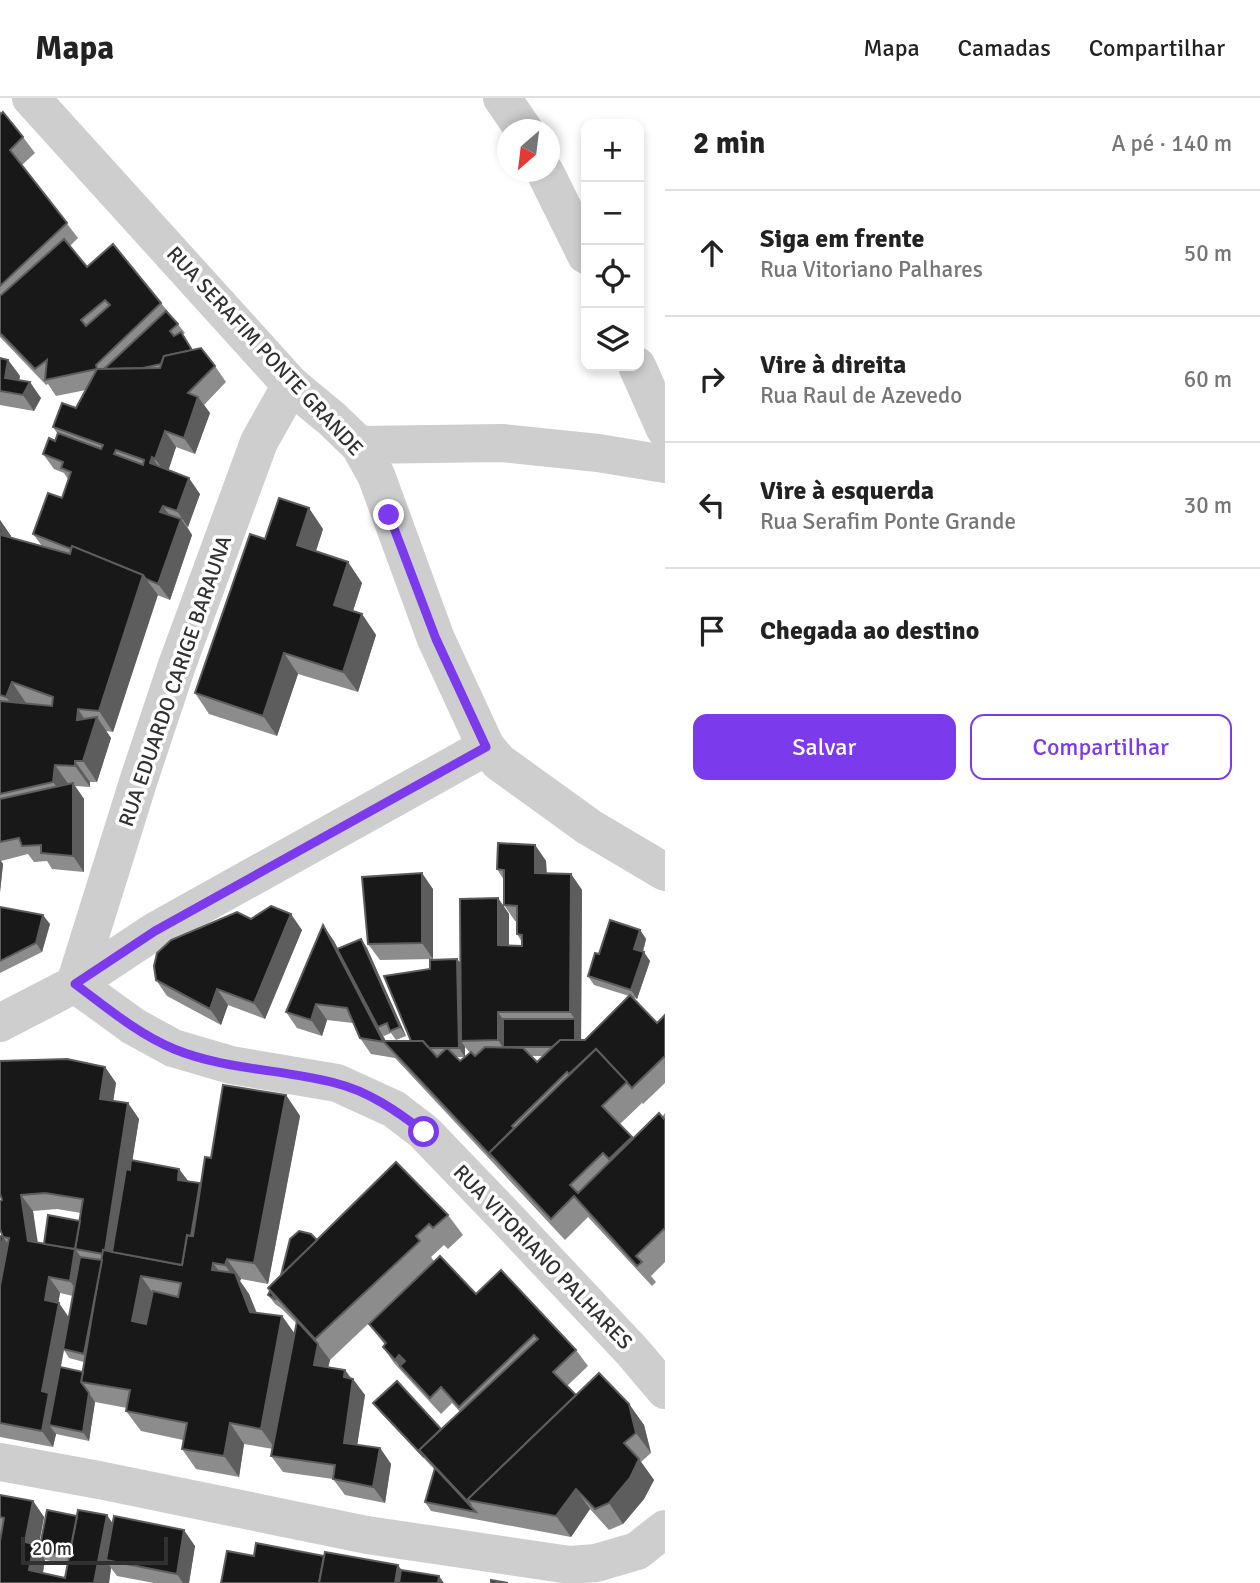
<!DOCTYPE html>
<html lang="pt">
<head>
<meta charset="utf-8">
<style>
  :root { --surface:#fff; --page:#f2f2f2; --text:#222; --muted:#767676; --line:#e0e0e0; --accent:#7c3aed }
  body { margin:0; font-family:Signika,sans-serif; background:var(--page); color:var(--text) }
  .controls { position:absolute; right:21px; top:21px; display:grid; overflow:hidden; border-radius:14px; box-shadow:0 4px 10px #0003 }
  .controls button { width:63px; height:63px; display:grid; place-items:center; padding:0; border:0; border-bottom:2px solid var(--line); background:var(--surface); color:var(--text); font:35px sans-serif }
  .compass { position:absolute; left:497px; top:21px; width:63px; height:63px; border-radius:50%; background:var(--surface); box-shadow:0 4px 10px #0003; rotate:208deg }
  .scale { position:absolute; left:21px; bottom:18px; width:147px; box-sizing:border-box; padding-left:7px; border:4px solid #313131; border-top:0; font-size:19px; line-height:24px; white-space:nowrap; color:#313131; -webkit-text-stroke:5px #fff; paint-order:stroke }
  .stop { position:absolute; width:21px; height:21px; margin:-16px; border:5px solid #7c3aed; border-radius:50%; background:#fff }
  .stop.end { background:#7c3aed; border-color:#fff; box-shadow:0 2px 7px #0008 }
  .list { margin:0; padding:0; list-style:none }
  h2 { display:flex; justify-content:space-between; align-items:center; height:91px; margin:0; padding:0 28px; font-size:30px }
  h2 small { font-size:23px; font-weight:400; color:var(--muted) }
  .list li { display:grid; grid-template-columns:46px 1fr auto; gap:21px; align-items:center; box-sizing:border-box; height:126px; padding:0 28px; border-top:2px solid var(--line) }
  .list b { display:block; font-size:26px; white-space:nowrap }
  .list p { margin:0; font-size:23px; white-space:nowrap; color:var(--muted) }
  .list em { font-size:23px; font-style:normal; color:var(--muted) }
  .actions { display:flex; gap:14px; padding:21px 28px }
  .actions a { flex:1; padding:16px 0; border:2px solid var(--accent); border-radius:14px; text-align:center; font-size:24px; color:var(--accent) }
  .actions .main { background:var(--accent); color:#fff }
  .icon { flex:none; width:38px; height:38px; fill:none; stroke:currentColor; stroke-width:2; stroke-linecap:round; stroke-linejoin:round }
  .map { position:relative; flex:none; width:665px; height:1485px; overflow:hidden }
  header { display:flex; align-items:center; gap:42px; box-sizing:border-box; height:98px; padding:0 35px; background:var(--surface); border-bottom:2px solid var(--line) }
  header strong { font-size:33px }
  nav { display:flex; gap:38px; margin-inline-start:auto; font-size:24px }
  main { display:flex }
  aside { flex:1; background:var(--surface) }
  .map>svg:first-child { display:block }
</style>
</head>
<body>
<header>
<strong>Mapa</strong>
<nav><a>Mapa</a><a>Camadas</a><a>Compartilhar</a></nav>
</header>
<main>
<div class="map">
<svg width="665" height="1485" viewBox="0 0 665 1485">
  <rect width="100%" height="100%" fill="#fff"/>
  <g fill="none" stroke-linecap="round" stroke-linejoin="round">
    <g stroke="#cecece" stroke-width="38">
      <path d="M 31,0 L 291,287 L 332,321 L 359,347 L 376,377 L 436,541 L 486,649 L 499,664 L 589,729 L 665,774"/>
      <path d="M 502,0 L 524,32"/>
      <path d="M 545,74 L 586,157"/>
      <path d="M 637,268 L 665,331"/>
      <path d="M 359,347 L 502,345 L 598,355 L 665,366"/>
      <path d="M 75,886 L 133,928 L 173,950 L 231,967 L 337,985 L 394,1011 L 424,1034 L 499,1112 L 632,1253 L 665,1292"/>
      <path d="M 75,886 L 139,681 L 177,567 L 259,344 L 291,287"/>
      <path d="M 0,925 L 75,886 L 155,833 L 486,649"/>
      <path d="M 0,1364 L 99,1382 L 367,1437 L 570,1467 L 596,1465 L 637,1453 L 665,1431"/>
    </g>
  </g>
  <g fill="#8c8c8c" fill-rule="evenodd">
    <path d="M 0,13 L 23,39 L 35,55 L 22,67 L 78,140 L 70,148 L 87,169 L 161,205 L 185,235 L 182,237 L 192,252 L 215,268 L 226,284 L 204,307 L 210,315 L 195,356 L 176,349 L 168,372 L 200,396 L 188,429 L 187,428 L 192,437 L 170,502 L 157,497 L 113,634 L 106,633 L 111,640 L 97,684 L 90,684 L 90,689 L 75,688 L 84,701 L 84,774 L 52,771 L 47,763 L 34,764 L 28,756 L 1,763 L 3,766 L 0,794 L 0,422 L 11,438 L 11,440 L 42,448 L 33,436 L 62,400 L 68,381 L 64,375 L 54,371 L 43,356 L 55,343 L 57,335 L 53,329 L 76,310 L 86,292 L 56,298 L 48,286 L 46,287 L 0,239 Z"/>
    <path d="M 0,260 L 8,262 L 20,278 L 19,282 L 41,300 L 34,313 L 0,307 Z"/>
    <path d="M 323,431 L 316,453 L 348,464 L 362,485 L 353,513 L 362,516 L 376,537 L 358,594 L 298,576 L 277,638 L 209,616 L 195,595 L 265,441 Z"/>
    <path d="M 535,747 L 546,763 L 547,776 L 571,776 L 582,792 L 581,942 L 585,942 L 629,898 L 594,887 L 588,878 L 599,856 L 640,832 L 646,841 L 643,854 L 650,863 L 637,901 L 632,899 L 657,925 L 665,917 L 665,985 L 643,1006 L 639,1001 L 642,1005 L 620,1026 L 633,1041 L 662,1019 L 665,1015 L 665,1164 L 651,1178 L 656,1184 L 652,1188 L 588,1119 L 565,1142 L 395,960 L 371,956 L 360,940 L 353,925 L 327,922 L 322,938 L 297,930 L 286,914 L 323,827 L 338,851 L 361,841 L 367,850 L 406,938 L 396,942 L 391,935 L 384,938 L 383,937 L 386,943 L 411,943 L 430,871 L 457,861 L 460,865 L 498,800 L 509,816 L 509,847 L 522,848 L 522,844 L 517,836 L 517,823 L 515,823 L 504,807 L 504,782 L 497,771 ZM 465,949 L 470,955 L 460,963 L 455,959 L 465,959 ZM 531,958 L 543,958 L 537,964 Z"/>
    <path d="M 433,791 L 433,861 L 380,862 L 368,846 Z"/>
    <path d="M 0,809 L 50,826 L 42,854 L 0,875 Z"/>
    <path d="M 251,821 L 302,832 L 265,921 L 228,907 L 221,927 L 167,898 L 156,882 Z"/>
    <path d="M 105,969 L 116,985 L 113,1003 L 128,1005 L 139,1021 L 132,1063 L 179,1071 L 188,1083 L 201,1086 L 211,1060 L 286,997 L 300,1018 L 268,1186 L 241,1181 L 240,1183 L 249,1196 L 257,1215 L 282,1218 L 295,1236 L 297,1226 L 282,1211 L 275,1206 L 268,1197 L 317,1142 L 448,1117 L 463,1137 L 448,1151 L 444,1147 L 431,1159 L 434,1163 L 476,1196 L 576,1252 L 588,1268 L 567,1288 L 576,1297 L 629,1306 L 644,1327 L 651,1355 L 641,1364 L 654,1382 L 644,1401 L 623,1426 L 609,1432 L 590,1411 L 571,1439 L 431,1413 L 425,1404 L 435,1372 L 380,1314 L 373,1305 L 441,1331 L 460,1314 L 452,1305 L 441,1316 L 394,1265 L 383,1249 L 385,1247 L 369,1226 L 403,1193 L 330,1262 L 328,1269 L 345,1272 L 365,1297 L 357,1347 L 380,1350 L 391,1366 L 385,1405 L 345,1397 L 333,1381 L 283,1374 L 271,1358 L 273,1351 L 244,1346 L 239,1379 L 196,1371 L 182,1351 L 183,1342 L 141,1333 L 126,1313 L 127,1310 L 95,1304 L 89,1343 L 56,1336 L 53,1349 L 0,1339 L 0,1138 L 3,1139 L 2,1102 ZM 57,1111 L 81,1115 L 80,1123 L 44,1146 L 37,1145 L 33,1113 ZM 60,1195 L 73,1198 L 69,1220 L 58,1205 ZM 64,1252 L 69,1260 L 84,1264 L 83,1274 L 61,1269 Z"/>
    <path d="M 0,1397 L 33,1403 L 44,1419 L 38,1451 L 45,1462 L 39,1453 L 113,1424 L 195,1448 L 189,1485 L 154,1485 L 117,1478 L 111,1470 L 109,1485 L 0,1485 ZM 45,1462 L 68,1466 L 65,1480 L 43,1475 Z"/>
  </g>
  <g fill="#5d5d5d">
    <path d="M 8,262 L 20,278 L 16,296 L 5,280 Z"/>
    <path d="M 30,284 L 41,300 L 34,313 L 23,297 Z"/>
    <path d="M 198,299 L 210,315 L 195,356 L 184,340 Z"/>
    <path d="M 165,333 L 176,349 L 167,377 L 155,361 Z"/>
    <path d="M 152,359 L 163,375 L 150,365 Z"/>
    <path d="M 189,380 L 200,396 L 188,429 L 177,413 Z"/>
    <path d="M 163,408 L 174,424 L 160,414 Z"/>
    <path d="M 309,410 L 323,431 L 311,468 L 297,447 Z"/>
    <path d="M 181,421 L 192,437 L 170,502 L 158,486 Z"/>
    <path d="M 0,422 L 11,438 L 10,443 L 0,439 Z"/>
    <path d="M 348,464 L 362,485 L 348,528 L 334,507 Z"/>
    <path d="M 143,477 L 158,497 L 113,634 L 99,613 Z"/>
    <path d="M 362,516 L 376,537 L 358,594 L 343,574 Z"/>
    <path d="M 284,555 L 298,576 L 277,638 L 263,618 Z"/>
    <path d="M 12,584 L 26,605 L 21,619 L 6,599 Z"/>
    <path d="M 78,611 L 92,632 L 97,619 L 111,640 L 97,684 L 83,663 L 77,622 Z"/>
    <path d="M 75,663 L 90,684 L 90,689 L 75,668 Z"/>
    <path d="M 55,667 L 69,687 L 68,705 L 53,684 Z"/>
    <path d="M 73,685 L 84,701 L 84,774 L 73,758 Z"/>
    <path d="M 535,747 L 546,763 L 547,791 L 535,775 Z"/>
    <path d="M 0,762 L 3,766 L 0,794 Z"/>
    <path d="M 422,775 L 433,791 L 433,861 L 422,845 Z"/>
    <path d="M 571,776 L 582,792 L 581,958 L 575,949 L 575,921 L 570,914 Z"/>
    <path d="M 498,800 L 509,816 L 509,863 L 498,847 Z"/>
    <path d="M 291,816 L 302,832 L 265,921 L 254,905 Z"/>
    <path d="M 43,817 L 50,826 L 42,854 L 36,845 Z"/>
    <path d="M 323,827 L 334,843 L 379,929 L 378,929 L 390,951 L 383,943 Z"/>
    <path d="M 640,832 L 646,841 L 641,860 L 634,851 Z"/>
    <path d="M 361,841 L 367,850 L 406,938 L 400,929 Z"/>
    <path d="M 644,854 L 650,863 L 637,901 L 631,892 Z"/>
    <path d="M 457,861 L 464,869 L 461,943 L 465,949 L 465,959 L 459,950 Z"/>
    <path d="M 217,891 L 228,907 L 221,927 L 210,911 Z"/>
    <path d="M 316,906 L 327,922 L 322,938 L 311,922 Z"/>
    <path d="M 498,914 L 509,930 L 509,958 L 498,942 Z"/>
    <path d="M 105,969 L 116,985 L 111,1017 L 100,1001 Z"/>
    <path d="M 286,997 L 300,1018 L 268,1186 L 254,1165 Z"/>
    <path d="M 128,1005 L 139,1021 L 117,1159 L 104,1157 Z"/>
    <path d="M 179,1071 L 191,1087 L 178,1082 Z"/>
    <path d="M 21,1097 L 33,1113 L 40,1159 L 28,1143 Z"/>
    <path d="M 3,1139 L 14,1154 L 0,1233 L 0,1154 Z"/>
    <path d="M 75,1151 L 87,1167 L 81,1199 L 70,1183 Z"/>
    <path d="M 227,1161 L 241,1181 L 240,1183 L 249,1196 L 264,1234 L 250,1214 L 239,1187 L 225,1167 Z"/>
    <path d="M 213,1165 L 228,1185 L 212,1172 Z"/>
    <path d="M 98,1177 L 90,1265 L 84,1256 Z"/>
    <path d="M 141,1178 L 155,1198 L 146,1243 L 132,1223 Z"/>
    <path d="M 49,1179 L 60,1195 L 56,1218 L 45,1202 Z"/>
    <path d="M 59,1205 L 70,1221 L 49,1327 L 56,1336 L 53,1349 L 42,1333 L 42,1293 Z"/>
    <path d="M 282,1218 L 297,1239 L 276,1352 L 261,1331 Z"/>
    <path d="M 318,1246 L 330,1262 L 325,1283 L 314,1267 Z"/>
    <path d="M 399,1257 L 411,1273 L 400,1268 L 407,1278 L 395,1262 Z"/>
    <path d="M 345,1272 L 353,1284 L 353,1281 L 365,1297 L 355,1361 L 344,1345 L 344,1279 Z"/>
    <path d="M 89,1295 L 95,1304 L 89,1343 L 83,1334 Z"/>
    <path d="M 629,1306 L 644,1327 L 651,1355 L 636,1335 Z"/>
    <path d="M 230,1325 L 244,1346 L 239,1379 L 224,1358 Z"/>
    <path d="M 380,1350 L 391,1366 L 385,1405 L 373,1389 Z"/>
    <path d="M 639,1361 L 654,1382 L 644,1401 L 623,1426 L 609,1405 Z"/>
    <path d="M 576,1391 L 590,1411 L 571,1439 L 556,1418 Z"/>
    <path d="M 33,1403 L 44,1419 L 38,1451 L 45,1462 L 41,1485 L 29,1472 L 25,1444 Z"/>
    <path d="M 107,1417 L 118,1433 L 106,1462 L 111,1470 L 109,1485 L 94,1485 Z"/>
    <path d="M 184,1432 L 195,1448 L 189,1485 L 183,1485 L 177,1476 Z"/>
    <path d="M 398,1467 L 411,1485 L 395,1485 Z"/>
    <path d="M 439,1478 L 444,1485 L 438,1485 Z"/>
  </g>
  <g fill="#181818" stroke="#5d5d5d" stroke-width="2" fill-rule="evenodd">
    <path d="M 3,14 L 23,39 L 10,52 L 67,125 L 0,188 L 0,17 Z"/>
    <path d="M 64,141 L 87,169 L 113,146 L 161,205 L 96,267 L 97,271 L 45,282 L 47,262 L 35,271 L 0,235 L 0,198 ZM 105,202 L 110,207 L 86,228 L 81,222 Z"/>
    <path d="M 166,213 L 178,226 L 170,233 L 174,238 L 181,234 L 192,252 L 164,258 L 161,266 L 143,270 L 104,271 Z"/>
    <path d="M 201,250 L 215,268 L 188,295 L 198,299 L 184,340 L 165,333 L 155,361 L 152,359 L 150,365 L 189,380 L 177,413 L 163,408 L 160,414 L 181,421 L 158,486 L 146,481 L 143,477 L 72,448 L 71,451 L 33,436 L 48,395 L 62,400 L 71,374 L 61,370 L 63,364 L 43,356 L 49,340 L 55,343 L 58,335 L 101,351 L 103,347 L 53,329 L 62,305 L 76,310 L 97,271 L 160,270 L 164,258 ZM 116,352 L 144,362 L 143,367 L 114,356 Z"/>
    <path d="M 0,260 L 8,262 L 5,280 L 30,284 L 23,297 L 0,293 Z"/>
    <path d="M 279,400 L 309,410 L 297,447 L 348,464 L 334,507 L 362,516 L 343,574 L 284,555 L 263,618 L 195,595 L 250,436 L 265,441 Z"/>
    <path d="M 0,431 L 3,432 L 1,437 L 70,456 L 72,448 L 143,477 L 99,613 L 78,611 L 77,622 L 97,619 L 83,663 L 75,663 L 75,668 L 55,667 L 53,684 L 0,696 L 0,603 L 52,608 L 53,599 L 12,584 L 6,599 L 0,597 Z"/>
    <path d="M 73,685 L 73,758 L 41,755 L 41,747 L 22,748 L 19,740 L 0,744 L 0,701 Z"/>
    <path d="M 498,745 L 535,747 L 535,775 L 571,776 L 570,914 L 498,914 L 498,942 L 461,943 L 460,801 L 498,800 L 498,847 L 522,848 L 522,837 L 517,836 L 517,808 L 504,807 L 504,772 L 497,771 Z"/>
    <path d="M 422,775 L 422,845 L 368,846 L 362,779 Z"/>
    <path d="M 271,808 L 291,816 L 254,905 L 217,891 L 210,911 L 156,882 L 154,868 L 157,855 L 171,842 L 237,814 L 251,821 Z"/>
    <path d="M 0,809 L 43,817 L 36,845 L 0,863 Z"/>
    <path d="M 610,822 L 640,832 L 634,851 L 644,854 L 631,892 L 588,878 L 595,855 L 599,856 Z"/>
    <path d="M 323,827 L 383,943 L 423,943 L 437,959 L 447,950 L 460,963 L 471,954 L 475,958 L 485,949 L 523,950 L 537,964 L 560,942 L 585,942 L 630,897 L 657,925 L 665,917 L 665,958 L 632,990 L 596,951 L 569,976 L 567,974 L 512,1028 L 514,1030 L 489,1055 L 492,1059 L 384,944 L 360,940 L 347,910 L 316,906 L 311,922 L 286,914 Z"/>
    <path d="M 361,841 L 400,929 L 390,933 L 387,925 L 378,929 L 337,851 Z"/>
    <path d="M 457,861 L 459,950 L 429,950 L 423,943 L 411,943 L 384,878 L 430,871 L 430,862 Z"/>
    <path d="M 503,921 L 575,921 L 575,942 L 560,942 L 552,949 L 503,949 Z"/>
    <path d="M 596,951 L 627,984 L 602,1008 L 632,1039 L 609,1061 L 603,1055 L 570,1087 L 578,1095 L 659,1015 L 665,1022 L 665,1130 L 636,1158 L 642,1164 L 637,1168 L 574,1098 L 551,1121 L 489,1055 Z"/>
    <path d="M 67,961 L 105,969 L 100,1001 L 128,1005 L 105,1153 L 103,1152 L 103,1156 L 75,1151 L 70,1183 L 49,1179 L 45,1202 L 59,1205 L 42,1293 L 49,1295 L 42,1333 L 0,1325 L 0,1188 L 9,1140 L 3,1139 L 0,1154 L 0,1138 L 3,1139 L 0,1131 L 0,1103 L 2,1102 L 0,1096 L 0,963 ZM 45,1095 L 83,1101 L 75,1151 L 28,1143 L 21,1097 Z"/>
    <path d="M 223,987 L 286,997 L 254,1165 L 227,1161 L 225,1167 L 213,1165 L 212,1172 L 235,1175 L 250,1214 L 282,1218 L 261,1331 L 230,1325 L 224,1358 L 182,1351 L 187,1325 L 126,1313 L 130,1292 L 81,1284 L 103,1152 L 182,1167 L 187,1137 L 193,1138 L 205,1059 L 211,1060 ZM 141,1178 L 181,1185 L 178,1199 L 153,1193 L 146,1226 L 132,1223 Z"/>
    <path d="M 131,1062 L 179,1071 L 178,1082 L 200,1085 L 191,1138 L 187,1137 L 182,1167 L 112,1154 L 126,1071 L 130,1072 Z"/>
    <path d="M 396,1064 L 448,1117 L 433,1130 L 429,1126 L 416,1138 L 420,1143 L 315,1241 L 268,1190 Z"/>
    <path d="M 48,1117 L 80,1123 L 75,1151 L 44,1146 Z"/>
    <path d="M 299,1133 L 311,1136 L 317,1142 L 281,1177 L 290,1141 Z"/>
    <path d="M 440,1158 L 476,1196 L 501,1172 L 576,1252 L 553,1274 L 576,1297 L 467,1402 L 471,1407 L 419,1352 L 538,1241 L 534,1237 L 459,1309 L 441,1289 L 430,1300 L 400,1268 L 405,1263 L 399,1257 L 395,1262 L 383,1249 L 386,1245 L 369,1226 Z"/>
    <path d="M 80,1159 L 102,1162 L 84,1256 L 63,1251 Z"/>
    <path d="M 270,1193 L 276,1202 L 268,1197 Z"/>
    <path d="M 297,1223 L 318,1246 L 314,1267 L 345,1272 L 344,1279 L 353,1281 L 344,1345 L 380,1350 L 373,1389 L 333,1381 L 335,1367 L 271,1358 Z"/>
    <path d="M 60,1269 L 83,1274 L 81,1284 L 89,1295 L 83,1334 L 49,1327 Z"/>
    <path d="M 599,1275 L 629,1306 L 636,1335 L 624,1345 L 639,1361 L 630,1380 L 609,1405 L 595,1411 L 576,1391 L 556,1418 L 467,1402 Z"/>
    <path d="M 397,1283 L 441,1331 L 419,1352 L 424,1359 L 373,1305 Z"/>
    <path d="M 435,1370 L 476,1414 L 425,1404 Z"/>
    <path d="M 0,1397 L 33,1403 L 25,1444 L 34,1446 L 29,1472 L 65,1480 L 78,1412 L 107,1417 L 94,1485 L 0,1485 L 0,1443 L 4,1420 L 0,1419 Z"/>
    <path d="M 47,1412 L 77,1418 L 69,1458 L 39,1453 Z"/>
    <path d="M 114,1418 L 184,1432 L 177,1476 L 106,1462 Z"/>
    <path d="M 256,1445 L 324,1458 L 319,1485 L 221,1485 L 227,1453 L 254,1458 Z"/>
    <path d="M 325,1454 L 398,1467 L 395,1485 L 319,1485 Z"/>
    <path d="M 401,1472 L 439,1478 L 438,1485 L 399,1485 Z"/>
    <path d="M 491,1482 L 508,1485 L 491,1485 Z"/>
  </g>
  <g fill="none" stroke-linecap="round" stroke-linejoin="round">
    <path stroke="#7c3aed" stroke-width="9" d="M 389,417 L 436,541 L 486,649 L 155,833 L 75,886 C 106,909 138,936 174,951 C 225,972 282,971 335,985 C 368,993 397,1013 424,1034"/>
  </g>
  <g text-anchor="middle" stroke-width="7" stroke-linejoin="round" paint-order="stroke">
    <g font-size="21" fill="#313131" stroke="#fff">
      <text transform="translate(265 253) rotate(47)" y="7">RUA SERAFIM PONTE GRANDE</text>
      <text transform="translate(175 583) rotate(-71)" y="7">RUA EDUARDO CARIGE BARAUNA</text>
      <text transform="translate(543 1159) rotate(46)" y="7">RUA VITORIANO PALHARES</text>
    </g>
  </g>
</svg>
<div class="controls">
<button>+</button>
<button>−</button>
<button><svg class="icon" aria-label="locate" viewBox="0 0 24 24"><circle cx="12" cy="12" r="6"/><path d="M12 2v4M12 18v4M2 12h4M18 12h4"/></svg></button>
<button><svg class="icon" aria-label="layers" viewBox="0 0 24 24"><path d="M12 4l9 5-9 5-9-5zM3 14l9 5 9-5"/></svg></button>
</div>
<svg class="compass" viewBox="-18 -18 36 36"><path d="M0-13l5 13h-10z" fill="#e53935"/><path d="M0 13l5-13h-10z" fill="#767676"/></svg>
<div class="scale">20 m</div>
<div class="stop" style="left:424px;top:1034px"></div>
<div class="stop end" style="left:389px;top:417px"></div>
</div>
<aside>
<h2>2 min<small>A pé · 140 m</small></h2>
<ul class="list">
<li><svg class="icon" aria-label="ahead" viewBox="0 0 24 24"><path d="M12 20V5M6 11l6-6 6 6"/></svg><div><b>Siga em frente</b><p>Rua Vitoriano Palhares</p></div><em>50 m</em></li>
<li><svg class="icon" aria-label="right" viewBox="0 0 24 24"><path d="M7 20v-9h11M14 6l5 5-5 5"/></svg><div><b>Vire à direita</b><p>Rua Raul de Azevedo</p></div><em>60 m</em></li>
<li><svg class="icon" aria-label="left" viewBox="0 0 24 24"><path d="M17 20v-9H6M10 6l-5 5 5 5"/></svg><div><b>Vire à esquerda</b><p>Rua Serafim Ponte Grande</p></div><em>30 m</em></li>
<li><svg class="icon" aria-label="arrive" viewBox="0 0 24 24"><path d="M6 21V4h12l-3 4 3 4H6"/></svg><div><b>Chegada ao destino</b></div></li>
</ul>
<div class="actions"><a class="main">Salvar</a><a>Compartilhar</a></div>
</aside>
</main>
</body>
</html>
